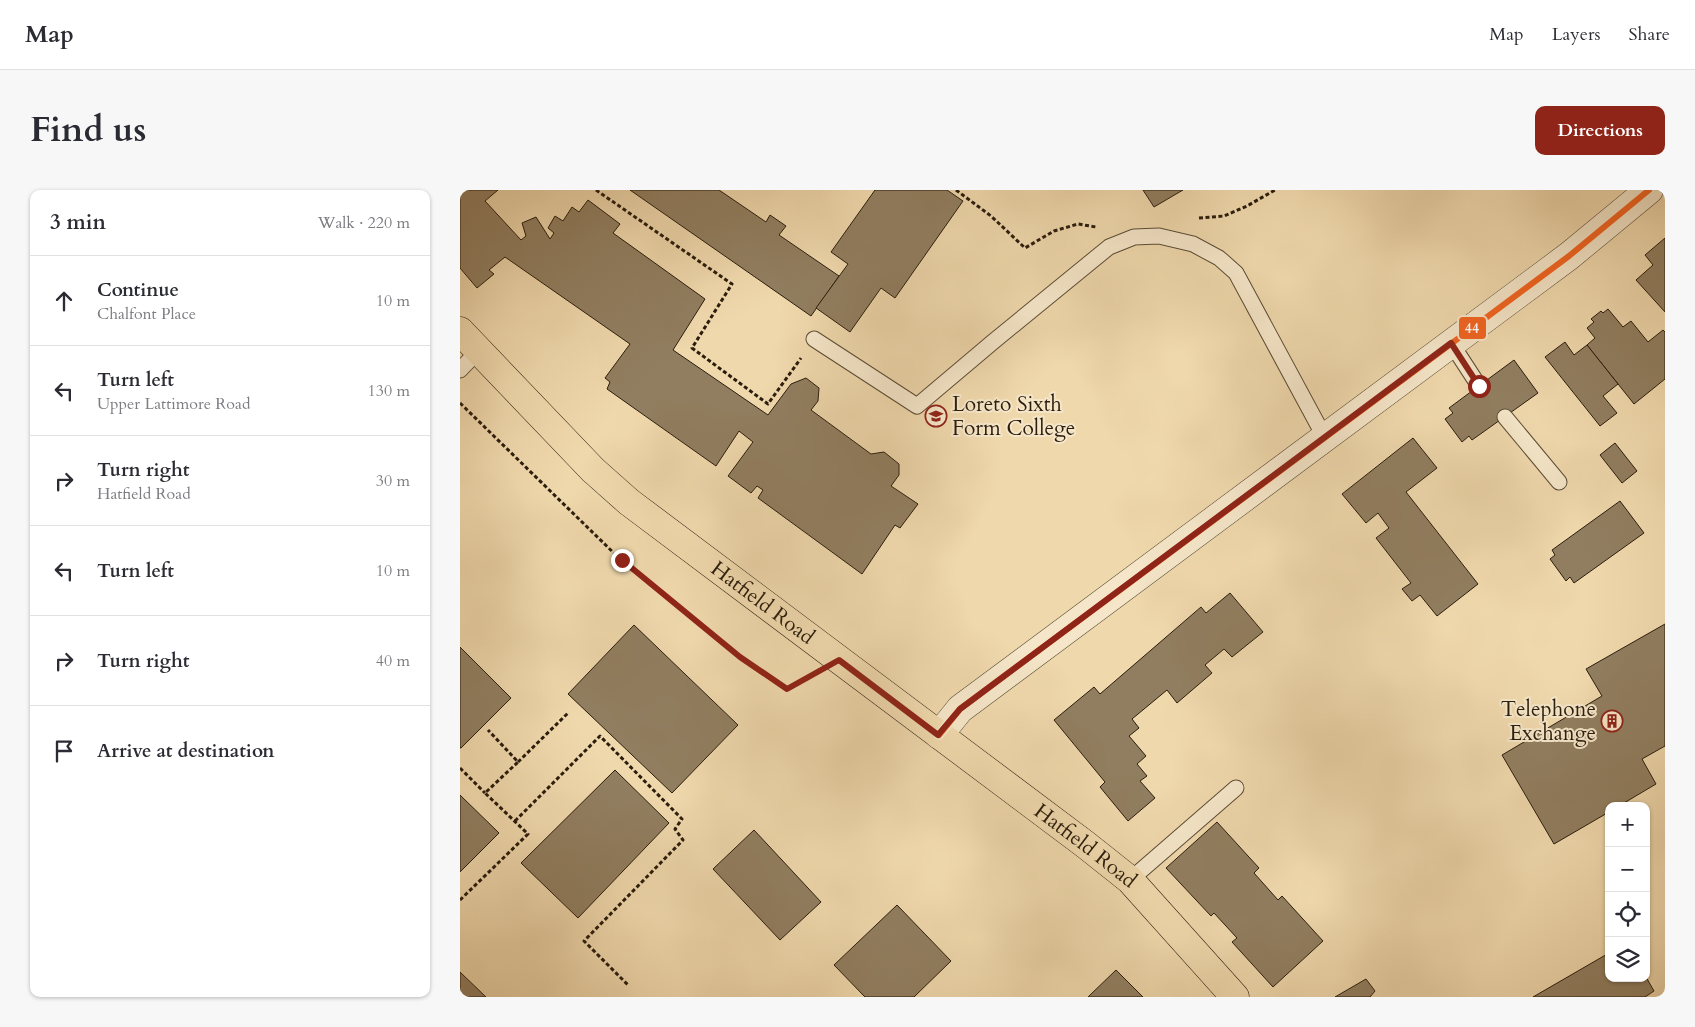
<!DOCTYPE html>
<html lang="en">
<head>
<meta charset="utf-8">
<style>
  :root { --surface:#fff; --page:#f7f7f7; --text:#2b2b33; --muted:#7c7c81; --line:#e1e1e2; --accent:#8f2418 }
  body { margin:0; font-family:Cardo,serif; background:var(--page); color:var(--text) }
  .controls { position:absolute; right:15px; bottom:15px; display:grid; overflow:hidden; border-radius:10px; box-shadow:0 1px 4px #0004 }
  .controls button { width:45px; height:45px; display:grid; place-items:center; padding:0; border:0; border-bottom:1px solid var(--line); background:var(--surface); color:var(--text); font:25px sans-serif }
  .stop { position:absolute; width:15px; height:15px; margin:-11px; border:4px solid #8f2418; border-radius:50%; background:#fff }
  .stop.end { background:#8f2418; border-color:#fff; box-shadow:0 1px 5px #0008 }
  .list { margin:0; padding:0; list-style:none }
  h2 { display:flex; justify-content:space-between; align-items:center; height:65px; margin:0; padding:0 20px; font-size:21px }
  h2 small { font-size:16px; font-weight:400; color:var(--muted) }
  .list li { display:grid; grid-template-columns:32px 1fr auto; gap:15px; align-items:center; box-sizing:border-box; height:90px; padding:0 20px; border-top:1px solid var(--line) }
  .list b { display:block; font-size:19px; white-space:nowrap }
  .list p { margin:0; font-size:16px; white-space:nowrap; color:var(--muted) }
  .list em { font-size:16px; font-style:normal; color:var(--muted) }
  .icon { flex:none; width:28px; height:28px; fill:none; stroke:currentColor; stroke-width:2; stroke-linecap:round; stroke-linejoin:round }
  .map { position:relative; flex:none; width:1205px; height:807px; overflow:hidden; border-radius:10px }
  header { display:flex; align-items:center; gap:30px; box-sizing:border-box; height:70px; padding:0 25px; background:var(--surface); border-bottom:1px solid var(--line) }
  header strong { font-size:24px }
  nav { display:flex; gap:28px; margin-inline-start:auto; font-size:18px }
  .intro { display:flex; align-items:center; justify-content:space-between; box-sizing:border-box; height:120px; padding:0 30px }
  h1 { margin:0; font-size:35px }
  .button { padding:12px 22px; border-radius:10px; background:var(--accent); color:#fff; font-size:18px; font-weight:700 }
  main { display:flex; gap:30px; padding:0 30px }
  aside { flex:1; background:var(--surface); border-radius:10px; box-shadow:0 1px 4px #0004 }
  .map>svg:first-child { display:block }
</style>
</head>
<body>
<header>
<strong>Map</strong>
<nav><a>Map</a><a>Layers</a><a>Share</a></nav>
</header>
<div class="intro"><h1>Find us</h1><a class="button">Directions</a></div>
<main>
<aside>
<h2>3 min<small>Walk · 220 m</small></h2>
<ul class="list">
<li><svg class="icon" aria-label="ahead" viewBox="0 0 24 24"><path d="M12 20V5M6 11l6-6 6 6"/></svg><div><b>Continue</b><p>Chalfont Place</p></div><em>10 m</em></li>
<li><svg class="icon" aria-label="left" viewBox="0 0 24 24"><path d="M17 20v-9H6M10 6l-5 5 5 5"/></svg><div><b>Turn left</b><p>Upper Lattimore Road</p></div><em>130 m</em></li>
<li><svg class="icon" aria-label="right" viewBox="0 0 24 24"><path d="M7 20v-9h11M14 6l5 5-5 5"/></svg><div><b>Turn right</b><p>Hatfield Road</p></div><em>30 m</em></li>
<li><svg class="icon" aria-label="left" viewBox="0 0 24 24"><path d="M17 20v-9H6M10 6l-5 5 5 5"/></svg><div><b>Turn left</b></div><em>10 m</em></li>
<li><svg class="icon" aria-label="right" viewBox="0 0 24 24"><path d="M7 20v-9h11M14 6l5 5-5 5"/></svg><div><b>Turn right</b></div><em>40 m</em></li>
<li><svg class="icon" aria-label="arrive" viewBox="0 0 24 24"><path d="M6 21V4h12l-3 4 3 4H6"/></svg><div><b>Arrive at destination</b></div></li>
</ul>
</aside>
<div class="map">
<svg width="1205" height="807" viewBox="0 0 1205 807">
  <rect width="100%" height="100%" fill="#efd8ac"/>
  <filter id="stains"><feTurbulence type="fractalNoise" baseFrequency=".004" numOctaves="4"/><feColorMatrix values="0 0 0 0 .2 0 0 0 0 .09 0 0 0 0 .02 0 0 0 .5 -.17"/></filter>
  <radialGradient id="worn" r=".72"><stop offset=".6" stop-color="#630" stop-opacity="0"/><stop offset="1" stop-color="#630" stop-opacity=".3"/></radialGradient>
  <g fill="#917e60" stroke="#2b1d0d">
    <path d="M 0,0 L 38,0 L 25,11 L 61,50 L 66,46 L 62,33 L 76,27 L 90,49 L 94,43 L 88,38 L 95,26 L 103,31 L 112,17 L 119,22 L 128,10 L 160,34 L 153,43 L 245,109 L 213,160 L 308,225 L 331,194 L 346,188 L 359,198 L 358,211 L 351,220 L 411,264 L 424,262 L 439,274 L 439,285 L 431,296 L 458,314 L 440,338 L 435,335 L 402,384 L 298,308 L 303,300 L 297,296 L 291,303 L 268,286 L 293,252 L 279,241 L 256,276 L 147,199 L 150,192 L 145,188 L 170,154 L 45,67 L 29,80 L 34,84 L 17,98 L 0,78 Z"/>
    <path d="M 170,0 L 259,0 L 306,32 L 310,25 L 326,36 L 319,45 L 379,86 L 351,126 Z"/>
    <path d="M 415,0 L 487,0 L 503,11 L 435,108 L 421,98 L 390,142 L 356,118 L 388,74 L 371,62 Z"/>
    <path d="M 683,0 L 723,0 L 694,17 Z"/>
    <path d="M 1205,48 L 1205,122 L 1176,90 L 1193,75 L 1185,65 Z"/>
    <path d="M 1148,119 L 1163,137 L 1171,131 L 1188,152 L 1203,140 L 1205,142 L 1205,189 L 1174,214 L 1127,155 L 1135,148 L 1127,138 L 1134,132 L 1131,129 L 1141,121 L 1143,123 Z"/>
    <path d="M 1105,152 L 1114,165 L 1127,155 L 1158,194 L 1143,206 L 1157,223 L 1140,236 L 1085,167 Z"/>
    <path d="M 1054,170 L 1078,203 L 1012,250 L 1009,246 L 1002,252 L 985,229 L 993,223 L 989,218 Z"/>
    <path d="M 953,248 L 977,278 L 946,302 L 1018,394 L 977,426 L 960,405 L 952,411 L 942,399 L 951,393 L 916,348 L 929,338 L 918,323 L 906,333 L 882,304 Z"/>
    <path d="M 1155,253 L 1177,281 L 1162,293 L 1140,265 Z"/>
    <path d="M 1160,311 L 1184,343 L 1114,393 L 1110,387 L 1106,391 L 1090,369 L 1095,365 L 1092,360 Z"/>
    <path d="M 770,403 L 803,442 L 772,467 L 764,459 L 745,475 L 752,483 L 717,513 L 707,500 L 672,529 L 679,538 L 669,546 L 686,566 L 677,574 L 687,586 L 680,591 L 695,608 L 668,631 L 640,597 L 645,592 L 594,530 L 634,497 L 640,504 L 741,417 L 746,423 Z"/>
    <path d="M 1205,434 L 1205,556 L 1182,569 L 1196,594 L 1159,616 L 1149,616 L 1149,622 L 1094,654 L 1042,565 L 1142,506 L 1126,479 Z"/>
    <path d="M 174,435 L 278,535 L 212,603 L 108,504 Z"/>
    <path d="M 0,457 L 51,508 L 1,558 L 0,558 Z"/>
    <path d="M 155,580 L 209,633 L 118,728 L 61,673 Z"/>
    <path d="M 0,605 L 39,643 L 0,682 Z"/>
    <path d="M 757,632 L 799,678 L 794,683 L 818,710 L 822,706 L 863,751 L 813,797 L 772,752 L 777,748 L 754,723 L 751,726 L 706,678 Z"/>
    <path d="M 294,640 L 361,712 L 320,750 L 253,679 Z"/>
    <path d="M 437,715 L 491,771 L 454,807 L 405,807 L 374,775 Z"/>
    <path d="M 1149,763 L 1149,788 L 1186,788 L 1186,787 L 1194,801 L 1185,807 L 1073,807 Z"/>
    <path d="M 656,780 L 683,807 L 628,807 Z"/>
    <path d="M 0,782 L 26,807 L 0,807 Z"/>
    <path d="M 906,789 L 915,801 L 910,807 L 875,807 Z"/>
  </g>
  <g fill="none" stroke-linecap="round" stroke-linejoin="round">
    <g stroke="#5c4c35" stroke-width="17">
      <g id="lane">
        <path d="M 354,149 L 457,216 L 534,151 L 649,57 L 674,47 L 699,46 L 733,54 L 759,68 L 776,83 L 865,248"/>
        <path d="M 991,153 L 1019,196"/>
        <path d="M 0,180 L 19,160"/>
        <path d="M 1045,227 L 1099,292"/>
        <path d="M 670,690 L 776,598"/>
      </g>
    </g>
    <g stroke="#5c4c35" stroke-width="29">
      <path id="street" d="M 479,545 L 500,519 L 1109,66 L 1189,0"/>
    </g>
    <g stroke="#2b1d0d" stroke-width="29">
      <g id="primary">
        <path id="s1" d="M 0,141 L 133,280 L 169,312 L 626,655 L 670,690 L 775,807"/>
      </g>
    </g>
    <g stroke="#2b1d0d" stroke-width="3" stroke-dasharray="4 2.5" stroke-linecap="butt">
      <path d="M 136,0 L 272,94 L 232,158 L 308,214 L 341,168"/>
      <path d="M 496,0 L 531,26 L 565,58 L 594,41 L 618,34 L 636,37"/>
      <path d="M 739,28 L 764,26 L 787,16 L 815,0"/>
      <path d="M 0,213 L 162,371 L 280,467 L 327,499 L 350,486"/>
      <path d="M 58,572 L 108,523"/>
      <path d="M 0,578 L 25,603"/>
      <path d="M 55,631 L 140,546 L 222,629 L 215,639 L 223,650 L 124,751 L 168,795"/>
      <path d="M 0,710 L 68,644 L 25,603 L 58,572 L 28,540"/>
    </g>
    <use href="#lane" stroke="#f5e6c9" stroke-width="15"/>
    <use href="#street" stroke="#f5e6c9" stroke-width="28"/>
    <use href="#primary" stroke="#efd8ac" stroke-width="28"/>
    <g stroke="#f5e6c9" stroke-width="10">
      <path id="bus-1" d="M 479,545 L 500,519 L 1109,66 L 1189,0"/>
    </g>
    <use href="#bus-1" stroke="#f26522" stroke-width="6"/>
  </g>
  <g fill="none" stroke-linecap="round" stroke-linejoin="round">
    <path stroke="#8f2418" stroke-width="6" d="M 162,370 L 280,467 L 327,499 L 379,470 L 478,545 L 500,519 L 991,153 L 1019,196"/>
  </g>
  <defs>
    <g id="school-ring" transform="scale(1.125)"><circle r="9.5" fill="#f5e6c9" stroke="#8f2418" stroke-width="1.5"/><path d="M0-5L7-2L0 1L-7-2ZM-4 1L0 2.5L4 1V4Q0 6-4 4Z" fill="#8f2418"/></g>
    <g id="building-ring" transform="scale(1.125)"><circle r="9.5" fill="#f5e6c9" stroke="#8f2418" stroke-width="1.5"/><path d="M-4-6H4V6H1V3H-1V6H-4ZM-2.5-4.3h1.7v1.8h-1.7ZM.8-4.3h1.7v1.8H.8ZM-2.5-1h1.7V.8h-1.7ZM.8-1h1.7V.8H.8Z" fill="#8f2418"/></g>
  </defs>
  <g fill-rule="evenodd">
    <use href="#school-ring" x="476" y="226"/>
    <use href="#building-ring" x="1152" y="531"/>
  </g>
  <g text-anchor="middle" stroke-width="4" stroke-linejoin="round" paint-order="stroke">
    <g font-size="21" fill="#2b1d0d" stroke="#f5e6c9" text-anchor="start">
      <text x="492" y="221">Loreto Sixth<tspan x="492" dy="24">Form College</tspan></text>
      <text x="1136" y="526" text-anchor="end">Telephone<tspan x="1136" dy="24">Exchange</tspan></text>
    </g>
    <g font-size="21" fill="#2b1d0d" stroke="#f5e6c9">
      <text dy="7" stroke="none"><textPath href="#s1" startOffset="408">Hatfield Road</textPath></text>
      <text dy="7" stroke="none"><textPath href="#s1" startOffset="812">Hatfield Road</textPath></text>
    </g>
  </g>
  <rect stroke="#f5e6c9" stroke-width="2" x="998" y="126" width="29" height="24" rx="5" fill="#f26522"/>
  <g font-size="14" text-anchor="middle" font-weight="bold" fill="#fff">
    <text x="1012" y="143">44</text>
  </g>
  <rect width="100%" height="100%" filter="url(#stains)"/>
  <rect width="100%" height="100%" fill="url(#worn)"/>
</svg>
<div class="controls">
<button>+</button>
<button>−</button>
<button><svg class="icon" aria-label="locate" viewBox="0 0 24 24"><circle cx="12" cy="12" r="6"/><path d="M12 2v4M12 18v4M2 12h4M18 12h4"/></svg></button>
<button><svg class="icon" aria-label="layers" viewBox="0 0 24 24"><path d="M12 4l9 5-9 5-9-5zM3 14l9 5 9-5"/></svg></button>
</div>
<div class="stop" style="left:1019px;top:196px"></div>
<div class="stop end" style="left:162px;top:370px"></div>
</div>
</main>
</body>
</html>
